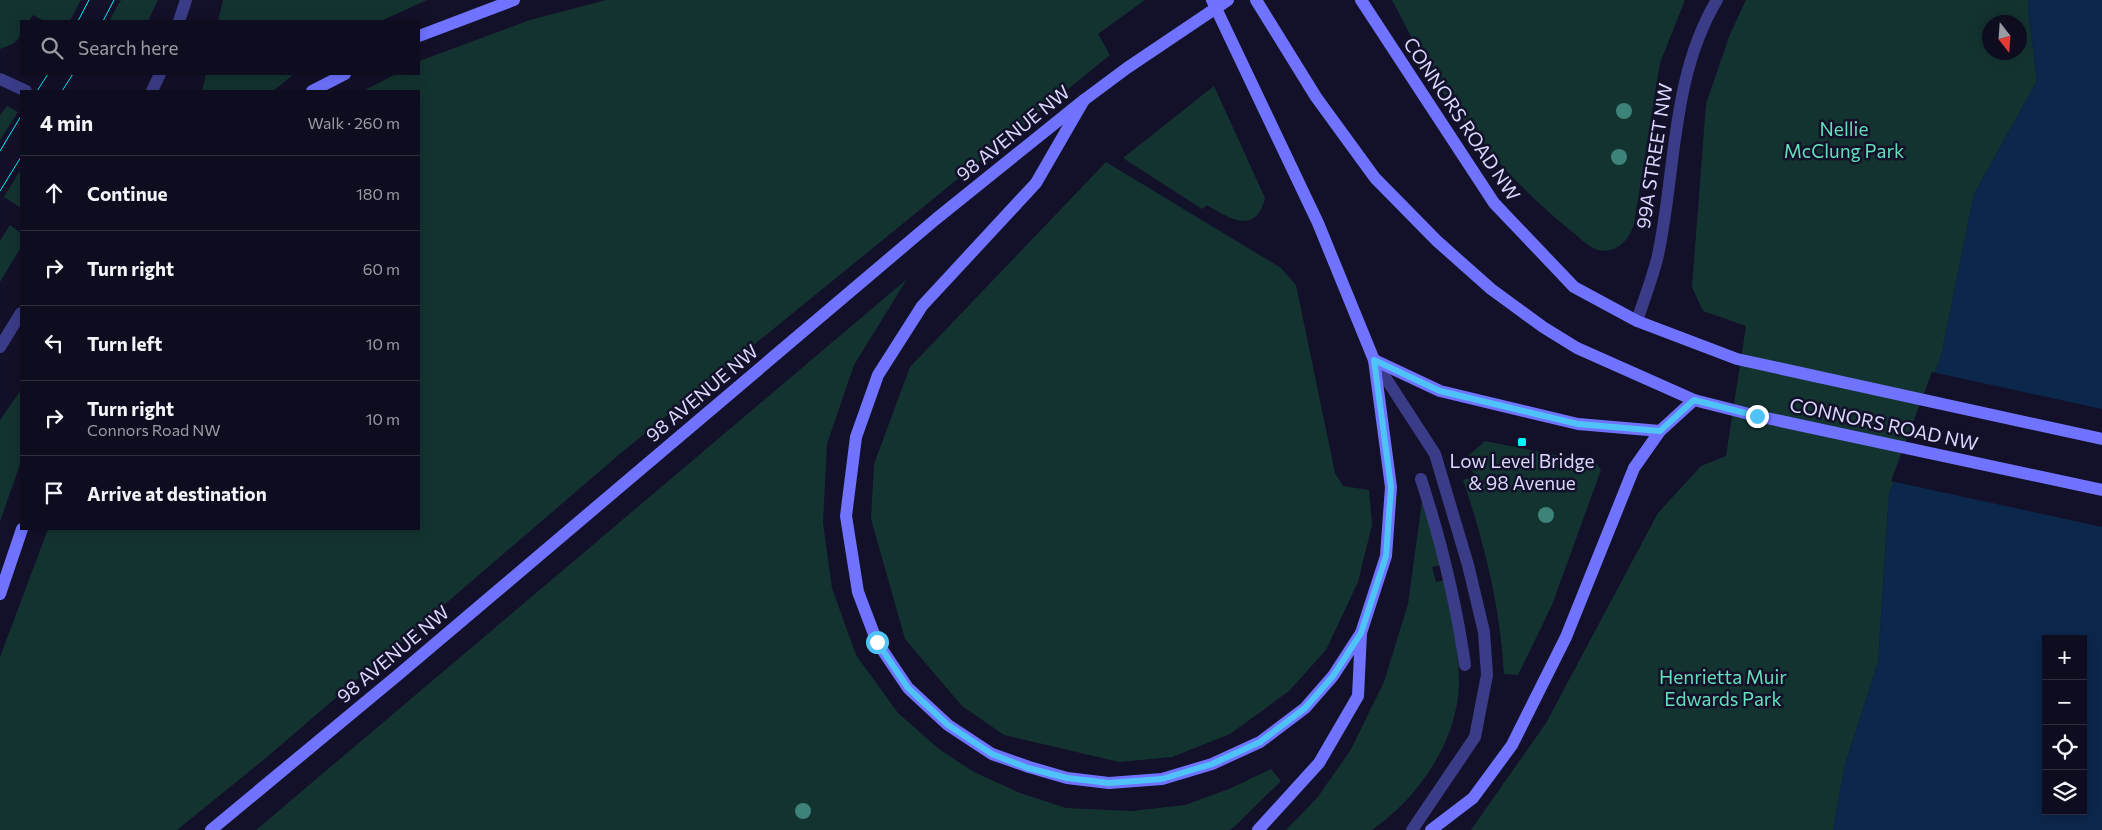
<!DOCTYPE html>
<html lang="en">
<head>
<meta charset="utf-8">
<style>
  :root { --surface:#0e0c1f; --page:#171528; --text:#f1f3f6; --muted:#9b9ba4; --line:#2e2c3d }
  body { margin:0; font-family:Commissioner,sans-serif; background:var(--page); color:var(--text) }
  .controls { position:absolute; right:15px; bottom:15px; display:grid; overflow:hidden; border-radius:0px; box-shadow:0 2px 12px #0003 }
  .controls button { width:45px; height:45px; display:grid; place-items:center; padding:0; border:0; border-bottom:1px solid var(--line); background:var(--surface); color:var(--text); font:25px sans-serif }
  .compass { position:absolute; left:1982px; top:15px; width:45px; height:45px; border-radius:50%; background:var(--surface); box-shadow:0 2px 12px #0003; rotate:163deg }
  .stop { position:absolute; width:15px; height:15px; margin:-11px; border:4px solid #4fc3f7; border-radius:50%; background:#fff }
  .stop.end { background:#4fc3f7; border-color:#fff; box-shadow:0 1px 5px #0008 }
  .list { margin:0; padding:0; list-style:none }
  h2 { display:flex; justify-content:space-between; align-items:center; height:65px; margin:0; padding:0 20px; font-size:21px }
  h2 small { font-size:16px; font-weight:400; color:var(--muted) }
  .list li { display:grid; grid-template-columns:32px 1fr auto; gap:15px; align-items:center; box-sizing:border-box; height:75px; padding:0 20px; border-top:1px solid var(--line) }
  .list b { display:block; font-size:19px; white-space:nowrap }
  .list p { margin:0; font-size:16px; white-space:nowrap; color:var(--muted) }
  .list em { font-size:16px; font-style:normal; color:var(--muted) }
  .icon { flex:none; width:28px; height:28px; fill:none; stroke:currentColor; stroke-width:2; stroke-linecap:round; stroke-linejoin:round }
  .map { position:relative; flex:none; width:2102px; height:830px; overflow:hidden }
  .search { position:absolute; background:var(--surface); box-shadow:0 2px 12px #0003; left:20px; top:20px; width:400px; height:55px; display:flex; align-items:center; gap:12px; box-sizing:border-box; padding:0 18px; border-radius:0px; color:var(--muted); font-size:19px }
  .panel { position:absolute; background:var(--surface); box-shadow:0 2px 12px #0003; left:20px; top:90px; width:400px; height:440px; border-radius:0px }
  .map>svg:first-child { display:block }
</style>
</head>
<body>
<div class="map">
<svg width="2102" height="830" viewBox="0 0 2102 830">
  <rect width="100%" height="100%" fill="#131029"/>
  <g fill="#133331" fill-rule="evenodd">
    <path d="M 0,0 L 81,0 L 70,21 L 44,21 L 33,15 L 29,21 L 21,21 C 21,42 18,42 0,49 Z"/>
    <path d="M 121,0 L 158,0 L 148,21 L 109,21 Z"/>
    <path d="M 223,0 L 427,0 L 381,21 L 218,21 Z"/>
    <path d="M 606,0 L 1145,0 L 1098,34 L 1110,55 L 621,453 L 267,757 L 177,830 L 0,830 L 0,657 L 48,529 L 419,529 L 419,91 L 363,91 L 396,74 L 419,74 L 419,61 L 530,20 Z"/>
    <path d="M 1392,0 L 1685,0 L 1660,63 L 1634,224 C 1629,240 1617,254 1598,250 C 1588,247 1578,236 1570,230 C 1520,189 1476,141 1439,87 C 1421,60 1408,29 1392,0 Z"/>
    <path d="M 1746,0 L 2029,0 L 2028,9 L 2037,81 L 1974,194 L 1941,356 L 1889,494 L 1878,662 L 1845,765 L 1833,830 L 1471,830 L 1546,723 L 1658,513 L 1701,466 L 1726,456 L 1746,326 L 1703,311 L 1692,287 L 1706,104 L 1730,34 ZM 1990,22 L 2020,22 L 2020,52 L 1990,52 Z"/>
    <path d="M 206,74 L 294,74 L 273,91 L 202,91 Z"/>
    <path d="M 1214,86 L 1265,198 C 1256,236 1228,218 1207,205 L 1202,209 L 1123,158 Z"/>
    <path d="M 7,106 L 18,112 L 0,140 L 0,115 Z"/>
    <path d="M 1106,162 L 1281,268 L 1296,285 L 1335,473 L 1343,486 L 1369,490 L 1372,525 L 1358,582 L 1326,650 L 1289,691 L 1230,734 L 1172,757 L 1119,762 L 1004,735 L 962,706 L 905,639 L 871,519 L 874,464 L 910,367 Z"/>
    <path d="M 21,169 L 21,208 L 4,197 Z"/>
    <path d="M 10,225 L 21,233 L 21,247 L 0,282 L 0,241 Z"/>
    <path d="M 907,279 L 854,365 L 827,444 L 823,523 L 832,588 L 856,655 L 898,713 L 939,749 L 974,772 L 1020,793 L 1066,808 L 1132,811 L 1185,805 L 1229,789 L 1271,769 L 1281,781 L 1234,827 L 1229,830 L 256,830 Z"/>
    <path d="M 21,390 L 21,462 L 0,521 L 0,420 Z"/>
    <path d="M 1485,441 L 1596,463 L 1601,470 L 1552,605 L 1518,675 L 1504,674 C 1500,606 1485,545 1463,480 L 1474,476 L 1468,456 Z"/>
    <path d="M 1422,501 L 1441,565 L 1432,567 L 1436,582 L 1445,580 C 1451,615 1459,648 1459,683 C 1458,741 1418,798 1372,830 L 1286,830 L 1317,798 L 1350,751 L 1384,682 L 1408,604 Z"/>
  </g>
  <path fill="#0c274c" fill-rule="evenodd" d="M 2029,0 L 2102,0 L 2102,830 L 1833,830 L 1845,765 L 1878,662 L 1889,494 L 1941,356 L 1974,194 L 2037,81 L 2028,9 ZM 2046,639 L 2083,639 L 2083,811 L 2046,811 Z"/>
  <path fill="#131029" d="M 1932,372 L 2102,409 L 2102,527 L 1891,481 Z"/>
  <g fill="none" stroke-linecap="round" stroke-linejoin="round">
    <g stroke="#3b3c88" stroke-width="12">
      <path d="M 179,21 L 186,0"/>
      <path d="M 0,79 L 26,91"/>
      <path d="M 152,91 L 160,74"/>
      <path d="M 0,347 L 21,313"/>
      <path d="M 1374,360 L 1435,454 L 1468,565 L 1484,632 L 1487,675 L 1475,737 L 1412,830"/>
      <path d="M 1421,479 C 1441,541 1456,601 1465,665"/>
    </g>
    <path stroke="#3b3c88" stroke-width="12" d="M 1637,321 C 1644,299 1653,277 1658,255 C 1676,171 1671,76 1717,0"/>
    <g stroke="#6f73ff" stroke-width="12">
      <path d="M 1256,0 L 1316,97 L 1375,178 L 1437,241 L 1491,289 L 1543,327 L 1577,348 L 1694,400 L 1757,416 L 2102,490"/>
      <path d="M 1361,0 L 1494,203 L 1574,287 L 1637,321 L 1737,359 L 2102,439"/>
      <path d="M 419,36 L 514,0"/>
      <path d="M 312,91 L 345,74"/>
      <path d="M 1084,100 L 1036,183 L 922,306 L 878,375 L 856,437 L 846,516 L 858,592 L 877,642 L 908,688 L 948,725 L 992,754 L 1029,767 L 1067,778 L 1109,783 L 1162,779 L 1212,764 L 1260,742 L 1305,708 L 1333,676 L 1361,633 L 1386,556 L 1391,487 L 1374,360 L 1318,223 L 1212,0"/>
      <path d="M 1374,360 L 1440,391 L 1578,424 L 1660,431"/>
      <path d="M 0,594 L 22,529"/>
      <path d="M 211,830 L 398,675 L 936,219 L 1084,100 L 1127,68 L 1228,0"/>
      <path d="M 1258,830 L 1319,763 L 1358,696 L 1361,633"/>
      <path d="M 1431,830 L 1473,798 L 1512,745 L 1566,637 L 1634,468 L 1660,431 L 1694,400"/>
    </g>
    <g stroke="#04f2ff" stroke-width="1">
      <path d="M 78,21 L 89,0"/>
      <path d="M 103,21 L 114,0"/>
      <path d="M 37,91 L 48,74"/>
      <path d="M 62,91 L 73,74"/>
      <path d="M 0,151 L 21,116"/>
      <path d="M 0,191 L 21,157"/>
    </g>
  </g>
  <g fill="#3e8379">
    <circle cx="1624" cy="111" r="8"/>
    <circle cx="1619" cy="157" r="8"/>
    <circle cx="1546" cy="515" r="8"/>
    <circle cx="803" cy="811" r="8"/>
  </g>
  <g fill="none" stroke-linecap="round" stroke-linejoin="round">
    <path stroke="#4fc3f7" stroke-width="6" d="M 877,642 L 908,688 L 948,725 L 992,754 L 1028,768 L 1067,778 L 1109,783 L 1162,779 L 1212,764 L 1260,742 L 1305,708 L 1333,676 L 1361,633 L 1386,556 L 1391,487 L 1374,360 L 1440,391 L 1578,424 L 1660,431 L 1694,400 L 1757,416"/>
  </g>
  <rect fill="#04f2ff" stroke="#131029" stroke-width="2" x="1517" y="437" width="10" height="10" rx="2.5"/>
  <g text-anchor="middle" stroke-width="5" stroke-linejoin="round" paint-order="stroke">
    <g font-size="19" fill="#dbd8ff" stroke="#131029">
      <text transform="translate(1462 119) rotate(56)" y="7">CONNORS ROAD NW</text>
      <text transform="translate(1013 133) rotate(-39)" y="7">98 AVENUE NW</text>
      <text transform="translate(1654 156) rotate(-81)" y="7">99A STREET NW</text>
      <text transform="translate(702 393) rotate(-40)" y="7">98 AVENUE NW</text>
      <text transform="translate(1884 424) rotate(12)" y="7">CONNORS ROAD NW</text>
      <text transform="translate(393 654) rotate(-40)" y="7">98 AVENUE NW</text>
    </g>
    <g font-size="19" fill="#62e1bb" stroke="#131029">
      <text x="1844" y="136">Nellie<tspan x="1844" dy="22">McClung Park</tspan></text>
      <text x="1723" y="684">Henrietta Muir<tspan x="1723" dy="22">Edwards Park</tspan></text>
    </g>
    <g font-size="19" fill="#dbd8ff" stroke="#131029">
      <text x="1522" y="468">Low Level Bridge<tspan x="1522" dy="22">&amp; 98 Avenue</tspan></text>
    </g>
  </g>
</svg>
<div class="controls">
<button>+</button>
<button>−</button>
<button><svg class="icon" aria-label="locate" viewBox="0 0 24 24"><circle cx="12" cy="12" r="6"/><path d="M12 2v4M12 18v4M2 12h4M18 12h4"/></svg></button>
<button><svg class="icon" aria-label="layers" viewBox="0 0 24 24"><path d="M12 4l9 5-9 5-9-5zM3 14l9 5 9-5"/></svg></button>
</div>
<svg class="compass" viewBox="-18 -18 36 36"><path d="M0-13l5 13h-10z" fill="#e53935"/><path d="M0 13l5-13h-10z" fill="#9b9ba4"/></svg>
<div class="stop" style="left:877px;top:642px"></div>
<div class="stop end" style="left:1757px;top:416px"></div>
<div class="search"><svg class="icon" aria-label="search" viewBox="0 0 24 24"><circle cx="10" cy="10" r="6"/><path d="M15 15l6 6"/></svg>Search here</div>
<section class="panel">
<h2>4 min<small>Walk · 260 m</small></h2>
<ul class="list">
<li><svg class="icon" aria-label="ahead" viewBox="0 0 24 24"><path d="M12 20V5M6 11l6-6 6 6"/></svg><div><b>Continue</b></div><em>180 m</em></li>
<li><svg class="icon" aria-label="right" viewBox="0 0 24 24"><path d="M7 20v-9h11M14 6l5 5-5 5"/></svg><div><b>Turn right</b></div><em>60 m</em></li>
<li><svg class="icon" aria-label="left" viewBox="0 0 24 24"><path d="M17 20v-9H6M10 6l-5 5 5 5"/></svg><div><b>Turn left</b></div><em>10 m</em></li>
<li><svg class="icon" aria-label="right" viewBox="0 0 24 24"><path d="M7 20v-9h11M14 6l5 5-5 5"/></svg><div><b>Turn right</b><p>Connors Road NW</p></div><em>10 m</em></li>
<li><svg class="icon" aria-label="arrive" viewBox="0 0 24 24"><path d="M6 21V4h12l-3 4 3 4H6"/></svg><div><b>Arrive at destination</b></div></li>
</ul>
</section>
</div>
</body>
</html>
